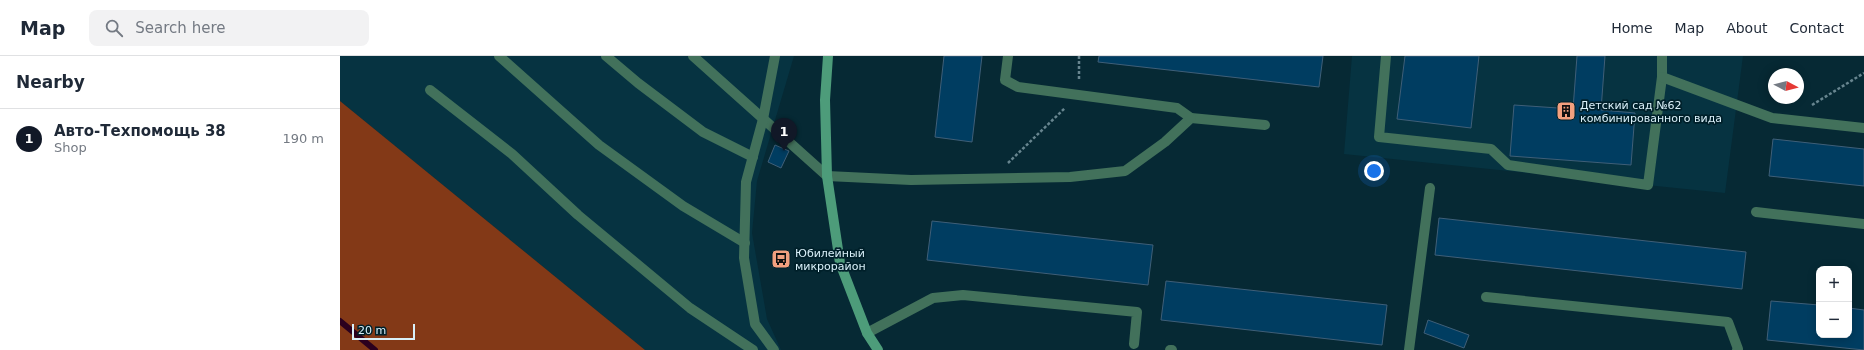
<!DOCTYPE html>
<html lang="en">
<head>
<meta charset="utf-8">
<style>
  :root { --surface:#fff; --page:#f2f2f3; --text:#1f2937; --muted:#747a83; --line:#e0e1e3; --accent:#111827 }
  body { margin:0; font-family:"DejaVu Sans",sans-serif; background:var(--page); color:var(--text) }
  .controls { position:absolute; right:12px; bottom:12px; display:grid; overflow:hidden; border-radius:8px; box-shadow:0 2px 10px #0003 }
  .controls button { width:36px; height:36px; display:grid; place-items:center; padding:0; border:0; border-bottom:1px solid var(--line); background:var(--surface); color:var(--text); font:20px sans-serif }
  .compass { position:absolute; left:1428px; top:12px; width:36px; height:36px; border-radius:50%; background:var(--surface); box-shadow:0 2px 10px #0003; rotate:97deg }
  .scale { position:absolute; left:12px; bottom:10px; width:63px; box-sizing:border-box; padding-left:4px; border:2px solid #d9f0f9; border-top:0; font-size:11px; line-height:14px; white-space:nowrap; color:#d9f0f9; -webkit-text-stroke:3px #00202a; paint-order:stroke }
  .you { position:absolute; left:1034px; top:115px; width:14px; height:14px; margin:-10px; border:3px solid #fff; border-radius:50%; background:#1a73e8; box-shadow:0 0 0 6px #1a73e833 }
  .badge { display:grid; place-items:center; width:26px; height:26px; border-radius:50%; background:var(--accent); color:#fff; font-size:13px; font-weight:700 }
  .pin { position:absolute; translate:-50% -33px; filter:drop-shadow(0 1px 2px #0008) }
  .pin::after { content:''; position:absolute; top:21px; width:14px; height:12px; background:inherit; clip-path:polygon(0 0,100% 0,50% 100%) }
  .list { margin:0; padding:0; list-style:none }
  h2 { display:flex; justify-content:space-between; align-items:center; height:52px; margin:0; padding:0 16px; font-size:17px }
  h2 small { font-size:13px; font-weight:400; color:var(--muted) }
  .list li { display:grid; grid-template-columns:26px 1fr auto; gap:12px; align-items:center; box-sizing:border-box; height:60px; padding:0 16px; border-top:1px solid var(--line) }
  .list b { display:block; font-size:15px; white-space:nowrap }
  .list p { margin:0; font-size:13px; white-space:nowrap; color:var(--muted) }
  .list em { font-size:13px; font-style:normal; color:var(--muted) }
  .icon { flex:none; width:22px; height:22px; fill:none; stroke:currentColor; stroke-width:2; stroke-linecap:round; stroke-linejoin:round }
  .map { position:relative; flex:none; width:1524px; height:294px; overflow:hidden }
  header { display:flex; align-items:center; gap:24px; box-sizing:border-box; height:56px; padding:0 20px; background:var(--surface); border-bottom:1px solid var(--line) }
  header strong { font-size:19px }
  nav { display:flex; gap:22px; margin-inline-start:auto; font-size:14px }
  .search { width:280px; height:36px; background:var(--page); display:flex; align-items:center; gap:10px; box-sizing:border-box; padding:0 14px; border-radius:8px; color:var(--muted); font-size:15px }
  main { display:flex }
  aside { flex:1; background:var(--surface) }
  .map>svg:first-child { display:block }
</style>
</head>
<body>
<header>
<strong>Map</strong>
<div class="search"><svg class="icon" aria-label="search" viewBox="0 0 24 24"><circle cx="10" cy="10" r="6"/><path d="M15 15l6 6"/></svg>Search here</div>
<nav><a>Home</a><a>Map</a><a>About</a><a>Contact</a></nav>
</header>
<main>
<aside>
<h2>Nearby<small></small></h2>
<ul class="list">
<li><span class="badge">1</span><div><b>Авто-Техпомощь 38</b><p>Shop</p></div><em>190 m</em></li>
</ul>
</aside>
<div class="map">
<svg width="1524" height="294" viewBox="0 0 1524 294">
  <rect width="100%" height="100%" fill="#062934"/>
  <g fill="#063341">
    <path d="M 0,0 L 454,0 L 417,125 L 412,177 L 427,263 L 441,294 L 305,294 L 0,45 Z"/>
    <path d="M 1012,0 L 1403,0 L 1385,137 L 1004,98 Z"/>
  </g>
  <path fill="#833917" d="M 0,45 L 305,294 L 0,294 Z"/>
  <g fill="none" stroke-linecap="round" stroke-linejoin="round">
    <path stroke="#2b001e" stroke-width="6" d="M 0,265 L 35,294"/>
  </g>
  <g fill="#003d61" stroke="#3f5f78">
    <path d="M 604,0 L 642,0 L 632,86 L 595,81 Z"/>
    <path d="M 759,0 L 983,0 L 979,31 L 758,6 Z"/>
    <path d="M 1065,0 L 1139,0 L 1131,72 L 1057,63 Z"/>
    <path d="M 1237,0 L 1265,0 L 1261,54 L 1295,57 L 1291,109 L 1170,100 L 1174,49 L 1233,53 Z"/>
    <path d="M 1433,83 L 1524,93 L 1524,130 L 1429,120 Z"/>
    <path d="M 435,89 L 449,95 L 441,112 L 428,106 Z"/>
    <path d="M 1099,162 L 1406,196 L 1402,233 L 1095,199 Z"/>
    <path d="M 592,165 L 813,189 L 808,229 L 587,204 Z"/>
    <path d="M 826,225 L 1047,249 L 1042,289 L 821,264 Z"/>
    <path d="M 1431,245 L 1479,249 L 1479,279 L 1509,279 L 1509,252 L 1524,254 L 1524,294 L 1427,284 Z"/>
    <path d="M 1088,264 L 1129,279 L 1124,292 L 1084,277 Z"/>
  </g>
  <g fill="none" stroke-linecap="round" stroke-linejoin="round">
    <g stroke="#67858f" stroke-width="2.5" stroke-dasharray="3 2" stroke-linecap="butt">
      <path d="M 739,0 L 739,23"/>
      <path d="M 1472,49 L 1524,17"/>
      <path d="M 668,107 L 725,52"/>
    </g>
    <g stroke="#42715b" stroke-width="10">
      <path d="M 159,0 L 259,89 L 343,150 L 405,187"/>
      <path d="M 266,0 L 298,27 L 363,76 L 413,101"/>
      <path d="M 353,0 L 487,120 L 571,124 L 730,121 L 785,115 L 825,86 L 851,62 L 925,69"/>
      <path d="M 668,0 L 665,24 L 678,31 L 837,52 L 851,62"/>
      <path d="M 1046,0 L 1039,81 L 1151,93 L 1168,109 L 1308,129 L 1322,21 L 1322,0"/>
      <path d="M 1322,21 L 1432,62 L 1524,72"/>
      <path d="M 90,34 L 172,98 L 238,159 L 350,252 L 413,294"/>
      <path d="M 1416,156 L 1524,168"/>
      <path d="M 1146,241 L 1388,266 L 1398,293 L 1397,294"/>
      <path d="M 527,277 L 593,242 L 623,239 L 797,256 L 794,288"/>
      <path d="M 434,294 L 415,268 L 404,202 L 406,126 L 423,63 L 435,0"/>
      <path d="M 830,294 L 832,294"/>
      <path d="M 1069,294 L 1090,132"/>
    </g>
    <path stroke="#4d9c7a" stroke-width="10" d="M 488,0 L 485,44 L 487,120 L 500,207 L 527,277 L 538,294"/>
  </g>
  <defs>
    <g id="building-square" transform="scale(1)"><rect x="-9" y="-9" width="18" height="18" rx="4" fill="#f2a07f" stroke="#00202a"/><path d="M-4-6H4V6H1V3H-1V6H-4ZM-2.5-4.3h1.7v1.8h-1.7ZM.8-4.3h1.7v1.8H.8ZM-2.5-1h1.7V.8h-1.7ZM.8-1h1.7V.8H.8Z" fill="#111"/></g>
    <g id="bus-square" transform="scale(1)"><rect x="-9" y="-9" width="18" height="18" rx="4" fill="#f2a07f" stroke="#00202a"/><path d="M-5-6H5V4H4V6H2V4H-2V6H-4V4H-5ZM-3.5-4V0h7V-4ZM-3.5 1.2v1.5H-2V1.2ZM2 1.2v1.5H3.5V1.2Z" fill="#111"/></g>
  </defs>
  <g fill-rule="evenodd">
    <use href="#building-square" x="1226" y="55"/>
    <use href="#bus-square" x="441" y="203"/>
  </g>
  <g text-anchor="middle" stroke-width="3.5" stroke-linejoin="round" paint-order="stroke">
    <g font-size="11" fill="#d9f0f9" stroke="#00202a" text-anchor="start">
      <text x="1240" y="53">Детский сад №62<tspan x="1240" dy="13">комбинированного вида</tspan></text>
      <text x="455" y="201">Юбилейный<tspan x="455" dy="13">микрорайон</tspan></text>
    </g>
  </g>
</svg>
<div class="controls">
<button>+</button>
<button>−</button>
</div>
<svg class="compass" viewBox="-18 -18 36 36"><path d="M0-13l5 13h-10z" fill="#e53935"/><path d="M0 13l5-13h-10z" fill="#747a83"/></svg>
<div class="scale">20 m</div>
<div class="you"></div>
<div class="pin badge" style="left:444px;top:95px">1</div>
</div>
</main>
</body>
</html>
